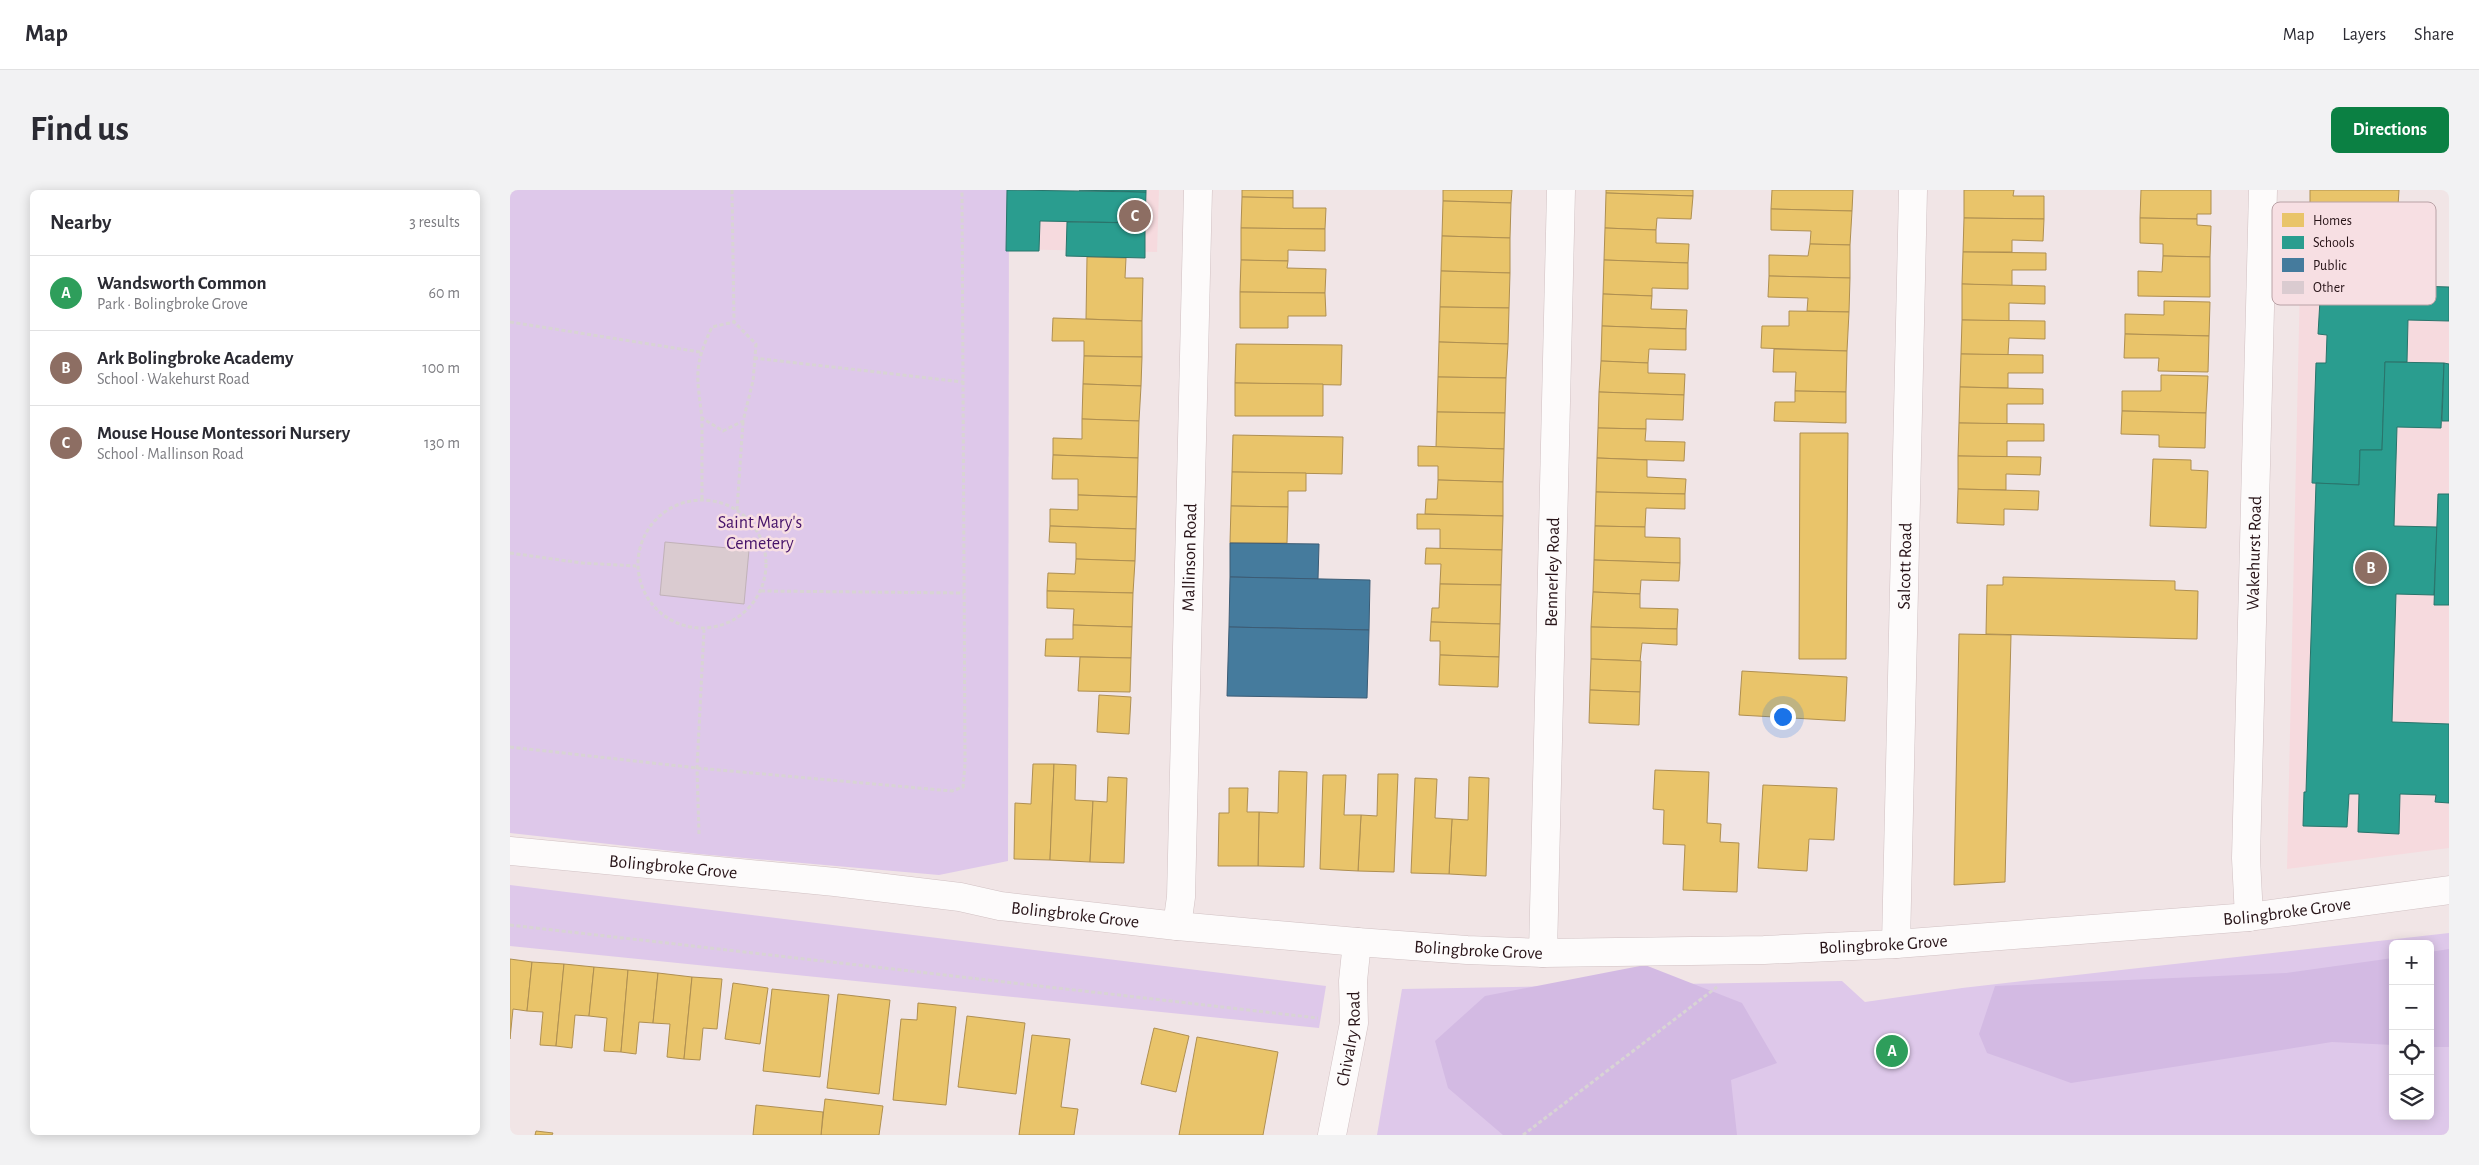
<!DOCTYPE html>
<html lang="en">
<head>
<meta charset="utf-8">
<style>
  :root { --surface:#fff; --page:#f2f2f3; --text:#2b2b33; --muted:#7c7c81; --line:#e1e1e2; --accent:#0b8043 }
  body { margin:0; font-family:"Alegreya Sans",sans-serif; background:var(--page); color:var(--text) }
  .controls { position:absolute; right:15px; bottom:15px; display:grid; overflow:hidden; border-radius:8px; box-shadow:0 2px 12px #0003 }
  .controls button { width:45px; height:45px; display:grid; place-items:center; padding:0; border:0; border-bottom:1px solid var(--line); background:var(--surface); color:var(--text); font:25px sans-serif }
  .you { position:absolute; left:1272px; top:526px; width:18px; height:18px; margin:-12px; border:4px solid #fff; border-radius:50%; background:#1a73e8; box-shadow:0 0 0 8px #1a73e833 }
  .badge { display:grid; place-items:center; width:32px; height:32px; border-radius:50%; background:var(--accent); color:#fff; font-size:16px; font-weight:700 }
  .pin { position:absolute; translate:-50% -50%; border:2px solid #fff; box-shadow:0 1px 5px #0006 }
  .list { margin:0; padding:0; list-style:none }
  h2 { display:flex; justify-content:space-between; align-items:center; height:65px; margin:0; padding:0 20px; font-size:21px }
  h2 small { font-size:16px; font-weight:400; color:var(--muted) }
  .list li { display:grid; grid-template-columns:32px 1fr auto; gap:15px; align-items:center; box-sizing:border-box; height:75px; padding:0 20px; border-top:1px solid var(--line) }
  .list b { display:block; font-size:19px; white-space:nowrap }
  .list p { margin:0; font-size:16px; white-space:nowrap; color:var(--muted) }
  .list em { font-size:16px; font-style:normal; color:var(--muted) }
  .icon { flex:none; width:28px; height:28px; fill:none; stroke:currentColor; stroke-width:2; stroke-linecap:round; stroke-linejoin:round }
  .map { position:relative; flex:none; width:1939px; height:945px; overflow:hidden; border-radius:8px }
  header { display:flex; align-items:center; gap:30px; box-sizing:border-box; height:70px; padding:0 25px; background:var(--surface); border-bottom:1px solid var(--line) }
  header strong { font-size:24px }
  nav { display:flex; gap:28px; margin-inline-start:auto; font-size:18px }
  .intro { display:flex; align-items:center; justify-content:space-between; box-sizing:border-box; height:120px; padding:0 30px }
  h1 { margin:0; font-size:35px }
  .button { padding:12px 22px; border-radius:8px; background:var(--accent); color:#fff; font-size:18px; font-weight:700 }
  main { display:flex; gap:30px; padding:0 30px }
  aside { flex:1; background:var(--surface); border-radius:8px; box-shadow:0 2px 12px #0003 }
  .map>svg:first-child { display:block }
</style>
</head>
<body>
<header>
<strong>Map</strong>
<nav><a>Map</a><a>Layers</a><a>Share</a></nav>
</header>
<div class="intro"><h1>Find us</h1><a class="button">Directions</a></div>
<main>
<aside>
<h2>Nearby<small>3 results</small></h2>
<ul class="list">
<li><span class="badge" style="background:#2e9e5b">A</span><div><b>Wandsworth Common</b><p>Park · Bolingbroke Grove</p></div><em>60 m</em></li>
<li><span class="badge" style="background:#8d6e63">B</span><div><b>Ark Bolingbroke Academy</b><p>School · Wakehurst Road</p></div><em>100 m</em></li>
<li><span class="badge" style="background:#8d6e63">C</span><div><b>Mouse House Montessori Nursery</b><p>School · Mallinson Road</p></div><em>130 m</em></li>
</ul>
</aside>
<div class="map">
<svg width="1939" height="945" viewBox="0 0 1939 945">
  <rect width="100%" height="100%" fill="#f1e5e6"/>
  <g fill="#f6dade">
    <path d="M 499,0 L 649,0 L 647,62 L 499,59 Z"/>
    <path d="M 1790,91 L 1939,97 L 1939,658 L 1777,679 Z"/>
  </g>
  <g fill="#dec8ea" fill-rule="evenodd">
    <path d="M 0,0 L 499,0 L 498,671 L 429,685 L 189,664 L 0,643 Z"/>
    <path d="M 0,695 L 816,796 L 809,838 L 0,756 Z"/>
    <path d="M 1939,743 L 1939,945 L 867,945 L 892,799 L 1332,791 L 1355,812 L 1452,798 ZM 1883,754 L 1920,754 L 1920,926 L 1883,926 Z"/>
  </g>
  <g fill="#d3bae3">
    <path d="M 1939,759 L 1939,857 L 1920,857 L 1920,762 Z"/>
    <path d="M 1883,768 L 1883,855 L 1822,852 L 1561,893 L 1477,863 L 1469,844 L 1485,796 L 1776,783 Z"/>
    <path d="M 1135,775 L 1232,813 L 1267,873 L 1221,890 L 1227,945 L 993,945 L 938,898 L 925,851 L 975,806 Z"/>
  </g>
  <g fill="#e9c46a" stroke="#af8f51">
    <path d="M 732,0 L 783,0 L 783,8 L 732,7 Z"/>
    <path d="M 933,0 L 1002,0 L 1001,13 L 933,11 Z"/>
    <path d="M 1096,0 L 1183,0 L 1183,6 L 1096,3 Z"/>
    <path d="M 1262,0 L 1343,0 L 1342,21 L 1261,19 Z"/>
    <path d="M 1454,0 L 1504,0 L 1503,6 L 1534,6 L 1534,29 L 1454,28 Z"/>
    <path d="M 1631,0 L 1701,0 L 1701,24 L 1687,24 L 1687,29 L 1630,28 Z"/>
    <path d="M 1800,0 L 1889,0 L 1888,16 L 1800,14 Z"/>
    <path d="M 1096,3 L 1183,6 L 1181,29 L 1147,28 L 1146,40 L 1095,38 Z"/>
    <path d="M 732,7 L 783,8 L 783,18 L 816,18 L 815,39 L 731,38 Z"/>
    <path d="M 933,11 L 1001,13 L 1000,48 L 932,46 Z"/>
    <path d="M 1261,19 L 1342,21 L 1340,55 L 1300,54 L 1301,41 L 1261,40 Z"/>
    <path d="M 1454,28 L 1534,29 L 1533,51 L 1502,50 L 1502,62 L 1453,62 Z"/>
    <path d="M 1630,28 L 1687,29 L 1687,35 L 1701,36 L 1700,67 L 1653,66 L 1653,54 L 1630,53 Z"/>
    <path d="M 731,38 L 815,39 L 815,61 L 778,60 L 778,71 L 731,70 Z"/>
    <path d="M 1095,38 L 1146,40 L 1146,53 L 1179,54 L 1178,73 L 1094,70 Z"/>
    <path d="M 932,46 L 1000,48 L 1000,83 L 931,81 Z"/>
    <path d="M 1300,54 L 1340,55 L 1340,88 L 1259,86 L 1259,65 L 1298,66 Z"/>
    <path d="M 1453,62 L 1536,63 L 1536,80 L 1502,80 L 1502,96 L 1452,94 Z"/>
    <path d="M 1653,66 L 1700,67 L 1700,107 L 1628,106 L 1628,81 L 1652,82 Z"/>
    <path d="M 577,67 L 616,68 L 615,88 L 633,88 L 632,131 L 576,129 Z"/>
    <path d="M 731,70 L 778,71 L 777,78 L 816,79 L 815,103 L 730,102 Z"/>
    <path d="M 1094,70 L 1178,73 L 1178,99 L 1142,98 L 1142,106 L 1093,104 Z"/>
    <path d="M 931,81 L 1000,83 L 999,118 L 930,117 Z"/>
    <path d="M 1259,86 L 1340,88 L 1339,122 L 1297,121 L 1298,108 L 1258,107 Z"/>
    <path d="M 1452,94 L 1535,96 L 1535,114 L 1499,113 L 1499,131 L 1452,130 Z"/>
    <path d="M 730,102 L 815,103 L 816,126 L 778,126 L 778,138 L 730,138 Z"/>
    <path d="M 1093,104 L 1142,106 L 1141,119 L 1177,120 L 1176,139 L 1092,136 Z"/>
    <path d="M 1654,111 L 1700,112 L 1699,146 L 1615,144 L 1615,124 L 1654,125 Z"/>
    <path d="M 930,117 L 999,118 L 998,154 L 929,152 Z"/>
    <path d="M 1279,121 L 1339,122 L 1337,161 L 1251,158 L 1252,136 L 1279,136 Z"/>
    <path d="M 543,128 L 632,131 L 632,167 L 574,166 L 574,151 L 542,151 Z"/>
    <path d="M 1452,130 L 1535,131 L 1535,149 L 1499,148 L 1498,165 L 1451,164 Z"/>
    <path d="M 1092,136 L 1176,139 L 1176,160 L 1139,159 L 1138,173 L 1091,171 Z"/>
    <path d="M 1615,144 L 1699,146 L 1698,182 L 1648,181 L 1649,168 L 1614,168 Z"/>
    <path d="M 929,152 L 998,154 L 996,188 L 928,187 Z"/>
    <path d="M 726,154 L 832,155 L 831,195 L 725,193 Z"/>
    <path d="M 1264,159 L 1337,161 L 1336,202 L 1285,201 L 1286,182 L 1263,182 Z"/>
    <path d="M 1451,164 L 1533,165 L 1533,183 L 1498,183 L 1498,198 L 1450,197 Z"/>
    <path d="M 574,166 L 632,167 L 631,196 L 573,194 Z"/>
    <path d="M 1091,171 L 1138,173 L 1138,183 L 1175,184 L 1174,205 L 1089,202 Z"/>
    <path d="M 1651,185 L 1698,186 L 1696,223 L 1612,221 L 1612,201 L 1651,201 Z"/>
    <path d="M 928,187 L 996,188 L 995,223 L 927,222 Z"/>
    <path d="M 725,193 L 813,194 L 813,226 L 725,226 Z"/>
    <path d="M 573,194 L 631,196 L 629,231 L 572,229 Z"/>
    <path d="M 1450,197 L 1533,199 L 1533,214 L 1497,214 L 1497,234 L 1449,233 Z"/>
    <path d="M 1285,201 L 1336,202 L 1336,233 L 1264,231 L 1265,212 L 1285,212 Z"/>
    <path d="M 1089,202 L 1174,205 L 1173,230 L 1136,229 L 1136,239 L 1088,238 Z"/>
    <path d="M 1612,221 L 1696,223 L 1695,258 L 1649,257 L 1649,245 L 1611,244 Z"/>
    <path d="M 927,222 L 995,223 L 994,259 L 926,257 Z"/>
    <path d="M 572,229 L 629,231 L 628,268 L 543,265 L 543,248 L 572,249 Z"/>
    <path d="M 1449,233 L 1534,234 L 1534,251 L 1497,251 L 1497,267 L 1448,266 Z"/>
    <path d="M 1088,238 L 1136,239 L 1135,251 L 1175,252 L 1174,271 L 1087,268 Z"/>
    <path d="M 1290,243 L 1338,243 L 1336,469 L 1289,469 Z"/>
    <path d="M 723,245 L 833,247 L 832,284 L 722,282 Z"/>
    <path d="M 908,256 L 994,259 L 993,292 L 928,290 L 928,276 L 908,276 Z"/>
    <path d="M 543,265 L 628,268 L 627,307 L 568,305 L 568,289 L 542,289 Z"/>
    <path d="M 1448,266 L 1531,267 L 1530,285 L 1496,284 L 1496,300 L 1448,299 Z"/>
    <path d="M 1087,268 L 1137,270 L 1137,287 L 1176,289 L 1175,304 L 1086,302 Z"/>
    <path d="M 1643,269 L 1681,270 L 1681,280 L 1698,281 L 1696,338 L 1640,336 Z"/>
    <path d="M 722,282 L 796,283 L 796,301 L 778,301 L 778,317 L 721,316 Z"/>
    <path d="M 928,290 L 993,292 L 993,326 L 915,324 L 916,309 L 927,309 Z"/>
    <path d="M 1448,299 L 1529,301 L 1528,320 L 1494,319 L 1494,335 L 1447,333 Z"/>
    <path d="M 1086,302 L 1175,304 L 1175,319 L 1136,318 L 1135,337 L 1085,336 Z"/>
    <path d="M 568,305 L 627,307 L 626,339 L 540,336 L 540,319 L 568,320 Z"/>
    <path d="M 721,316 L 778,317 L 777,353 L 720,353 Z"/>
    <path d="M 907,324 L 993,326 L 992,360 L 930,359 L 930,339 L 907,339 Z"/>
    <path d="M 540,336 L 626,339 L 625,371 L 566,369 L 566,353 L 539,352 Z"/>
    <path d="M 1085,336 L 1135,337 L 1135,347 L 1170,348 L 1170,373 L 1084,370 Z"/>
    <path d="M 916,358 L 992,360 L 991,395 L 930,394 L 931,374 L 915,374 Z"/>
    <path d="M 566,369 L 625,371 L 623,403 L 537,401 L 538,383 L 565,384 Z"/>
    <path d="M 1084,370 L 1170,373 L 1169,391 L 1131,390 L 1130,404 L 1083,402 Z"/>
    <path d="M 1493,387 L 1665,391 L 1665,400 L 1688,401 L 1687,449 L 1476,444 L 1477,395 L 1493,395 Z"/>
    <path d="M 930,394 L 991,395 L 990,434 L 921,432 L 922,418 L 929,418 Z"/>
    <path d="M 537,401 L 623,403 L 622,437 L 563,435 L 564,419 L 537,418 Z"/>
    <path d="M 1083,402 L 1130,404 L 1130,418 L 1168,419 L 1167,439 L 1081,437 Z"/>
    <path d="M 921,432 L 990,434 L 989,467 L 930,465 L 930,451 L 920,451 Z"/>
    <path d="M 563,435 L 622,437 L 621,468 L 535,466 L 536,449 L 563,449 Z"/>
    <path d="M 1081,437 L 1167,439 L 1167,455 L 1132,453 L 1130,471 L 1081,469 Z"/>
    <path d="M 1449,444 L 1501,445 L 1495,692 L 1444,695 Z"/>
    <path d="M 930,465 L 989,467 L 988,497 L 929,495 Z"/>
    <path d="M 570,467 L 621,468 L 620,502 L 568,501 Z"/>
    <path d="M 1081,469 L 1131,471 L 1130,502 L 1080,500 Z"/>
    <path d="M 1232,481 L 1337,487 L 1335,531 L 1229,525 Z"/>
    <path d="M 1080,500 L 1130,502 L 1129,535 L 1079,533 Z"/>
    <path d="M 589,505 L 621,507 L 619,544 L 587,542 Z"/>
    <path d="M 523,574 L 544,574 L 540,670 L 504,669 L 505,613 L 521,614 Z"/>
    <path d="M 544,574 L 566,575 L 565,610 L 583,611 L 580,672 L 540,670 Z"/>
    <path d="M 1145,580 L 1199,582 L 1197,633 L 1211,634 L 1210,652 L 1229,653 L 1227,702 L 1173,700 L 1175,655 L 1153,654 L 1154,620 L 1143,619 Z"/>
    <path d="M 769,581 L 797,582 L 794,677 L 748,676 L 749,622 L 768,623 Z"/>
    <path d="M 868,584 L 888,584 L 884,682 L 848,681 L 851,625 L 867,626 Z"/>
    <path d="M 813,585 L 836,585 L 834,625 L 851,625 L 848,681 L 810,679 Z"/>
    <path d="M 598,587 L 617,588 L 614,673 L 580,672 L 583,611 L 597,612 Z"/>
    <path d="M 959,587 L 979,588 L 976,686 L 939,684 L 942,629 L 958,630 Z"/>
    <path d="M 905,588 L 927,589 L 925,628 L 942,629 L 939,684 L 901,683 Z"/>
    <path d="M 1253,595 L 1327,598 L 1324,650 L 1299,649 L 1297,681 L 1248,678 Z"/>
    <path d="M 719,598 L 738,598 L 737,622 L 749,622 L 748,676 L 708,676 L 709,623 L 719,623 Z"/>
    <path d="M 0,769 L 22,772 L 17,821 L 3,819 L 0,849 Z"/>
    <path d="M 22,772 L 54,774 L 46,856 L 30,855 L 33,822 L 17,821 Z"/>
    <path d="M 54,774 L 84,777 L 79,826 L 65,825 L 62,858 L 46,856 Z"/>
    <path d="M 84,777 L 118,780 L 111,862 L 94,861 L 97,828 L 79,826 Z"/>
    <path d="M 118,780 L 148,783 L 143,833 L 129,832 L 126,864 L 111,862 Z"/>
    <path d="M 148,783 L 182,787 L 174,869 L 157,867 L 160,834 L 143,833 Z"/>
    <path d="M 182,787 L 212,789 L 207,839 L 193,838 L 190,870 L 174,869 Z"/>
    <path d="M 223,793 L 258,798 L 250,854 L 215,849 Z"/>
    <path d="M 262,799 L 319,805 L 310,887 L 253,881 Z"/>
    <path d="M 328,804 L 380,810 L 369,904 L 317,898 Z"/>
    <path d="M 408,813 L 446,817 L 436,915 L 383,910 L 391,829 L 407,830 Z"/>
    <path d="M 457,826 L 515,833 L 506,904 L 448,897 Z"/>
    <path d="M 644,838 L 679,846 L 666,902 L 631,894 Z"/>
    <path d="M 522,845 L 560,849 L 551,917 L 568,919 L 564,945 L 509,945 Z"/>
    <path d="M 687,847 L 768,862 L 753,945 L 669,945 Z"/>
    <path d="M 315,909 L 373,916 L 369,945 L 311,945 Z"/>
    <path d="M 246,915 L 313,922 L 311,945 L 243,945 Z"/>
    <path d="M 26,941 L 43,943 L 42,945 L 25,945 Z"/>
  </g>
  <g fill="#2a9d8f" stroke="#29746b">
    <path d="M 497,0 L 636,2 L 635,33 L 530,31 L 529,61 L 496,61 Z"/>
    <path d="M 569,0 L 636,0 L 636,2 Z"/>
    <path d="M 557,32 L 635,33 L 635,68 L 556,66 Z"/>
    <path d="M 1811,93 L 1939,97 L 1939,131 L 1898,130 L 1897,172 L 1875,172 L 1872,260 L 1850,260 L 1849,295 L 1802,293 L 1806,173 L 1816,173 L 1817,145 L 1808,144 Z"/>
    <path d="M 1875,172 L 1934,173 L 1931,238 L 1887,237 L 1884,336 L 1927,337 L 1924,405 L 1886,404 L 1882,532 L 1939,534 L 1939,613 L 1925,612 L 1926,605 L 1890,604 L 1889,644 L 1848,642 L 1849,604 L 1839,604 L 1837,637 L 1793,636 L 1794,602 L 1796,602 L 1806,293 L 1849,295 L 1850,260 L 1872,260 Z"/>
    <path d="M 1934,173 L 1939,174 L 1939,231 L 1932,231 Z"/>
    <path d="M 1928,304 L 1939,304 L 1939,415 L 1924,415 Z"/>
  </g>
  <g fill="#457b9d" stroke="#3c5c75">
    <path d="M 720,353 L 809,354 L 808,389 L 720,387 Z"/>
    <path d="M 720,387 L 860,390 L 859,440 L 719,437 Z"/>
    <path d="M 719,437 L 859,440 L 857,508 L 717,506 Z"/>
  </g>
  <path fill="#dacbd0" stroke="#c1b2b8" d="M 155,352 L 239,360 L 234,414 L 150,405 Z"/>
  <g fill="none" stroke-linecap="round" stroke-linejoin="round">
    <g stroke="#d1c1c3" stroke-width="29">
      <g id="minor">
        <path id="s1" d="M 0,661 L 325,692 L 450,707 L 490,716 L 667,736 L 847,752 L 957,760 L 1033,763 L 1254,760 L 1386,754 L 1739,727 L 1939,700"/>
        <path id="s2" d="M 1739,727 L 1736,668 L 1753,0"/>
        <path id="s3" d="M 667,736 L 671,707 L 688,0"/>
        <path id="s4" d="M 1386,754 L 1403,0"/>
        <path id="s5" d="M 1033,763 L 1051,0"/>
        <path id="s6" d="M 822,945 L 844,833 L 843,791 L 847,752"/>
      </g>
    </g>
    <g stroke="#d8d4d4" stroke-width="3" stroke-dasharray="4 2.5" stroke-linecap="butt">
      <path d="M 222,0 L 224,132 L 246,154 L 243,191 L 233,231 L 213,241 L 192,228 C 187,186 183,177 202,137 L 224,132"/>
      <path d="M 0,132 L 190,162"/>
      <path d="M 244,168 L 453,192"/>
      <path d="M 192,309 L 192,229"/>
      <circle cx="192" cy="374" r="64"/>
      <path d="M 227,320 L 233,232"/>
      <path d="M 0,363 L 72,373 L 126,376"/>
      <path d="M 251,401 L 454,403"/>
      <path d="M 0,557 L 187,578 L 442,601 L 453,597 L 455,574 L 452,0"/>
      <path d="M 189,644 L 187,578 L 194,440"/>
      <path d="M 0,735 L 808,828"/>
      <path d="M 1013,945 L 1207,797"/>
    </g>
    <use href="#minor" stroke="#fdfbfb" stroke-width="28"/>
  </g>
  <g text-anchor="middle" stroke-width="5" stroke-linejoin="round" paint-order="stroke">
    <g font-size="18" fill="#451269" stroke="#f7dfe3">
      <text x="250" y="338">Saint Mary's<tspan x="250" dy="21">Cemetery</tspan></text>
    </g>
    <g font-size="18" fill="#281418" stroke="#f7dfe3">
      <text dy="6" stroke="none"><textPath href="#s2" startOffset="364">Wakehurst Road</textPath></text>
      <text dy="6" stroke="none"><textPath href="#s3" startOffset="369">Mallinson Road</textPath></text>
      <text dy="6" stroke="none"><textPath href="#s4" startOffset="378">Salcott Road</textPath></text>
      <text dy="6" stroke="none"><textPath href="#s5" startOffset="381">Bennerley Road</textPath></text>
      <text dy="6" stroke="none"><textPath href="#s1" startOffset="164">Bolingbroke Grove</textPath></text>
      <text dy="6" stroke="none"><textPath href="#s1" startOffset="1784">Bolingbroke Grove</textPath></text>
      <text dy="6" stroke="none"><textPath href="#s1" startOffset="569">Bolingbroke Grove</textPath></text>
      <text dy="6" stroke="none"><textPath href="#s1" startOffset="1379">Bolingbroke Grove</textPath></text>
      <text dy="6" stroke="none"><textPath href="#s1" startOffset="974">Bolingbroke Grove</textPath></text>
      <text dy="6" stroke="none"><textPath href="#s6" startOffset="98">Chivalry Road</textPath></text>
    </g>
  </g>
  <rect x="1762" y="12" width="164" height="103" rx="8" fill="#f7dfe3" stroke="#b9a2a6" stroke-width="1"/>
  <rect x="1772" y="23" width="22" height="14" fill="#e9c46a"/>
  <rect x="1772" y="46" width="22" height="13" fill="#2a9d8f"/>
  <rect x="1772" y="68" width="22" height="14" fill="#457b9d"/>
  <rect x="1772" y="91" width="22" height="13" fill="#dacbd0"/>
  <g font-size="14" fill="#281418">
    <text x="1803" y="35">Homes</text>
    <text x="1803" y="57">Schools</text>
    <text x="1803" y="80">Public</text>
    <text x="1803" y="102">Other</text>
  </g>
</svg>
<div class="controls">
<button>+</button>
<button>−</button>
<button><svg class="icon" aria-label="locate" viewBox="0 0 24 24"><circle cx="12" cy="12" r="6"/><path d="M12 2v4M12 18v4M2 12h4M18 12h4"/></svg></button>
<button><svg class="icon" aria-label="layers" viewBox="0 0 24 24"><path d="M12 4l9 5-9 5-9-5zM3 14l9 5 9-5"/></svg></button>
</div>
<div class="you"></div>
<div class="pin badge" style="left:1382px;top:861px;background:#2e9e5b">A</div>
<div class="pin badge" style="left:1861px;top:378px;background:#8d6e63">B</div>
<div class="pin badge" style="left:625px;top:26px;background:#8d6e63">C</div>
</div>
</main>
</body>
</html>
